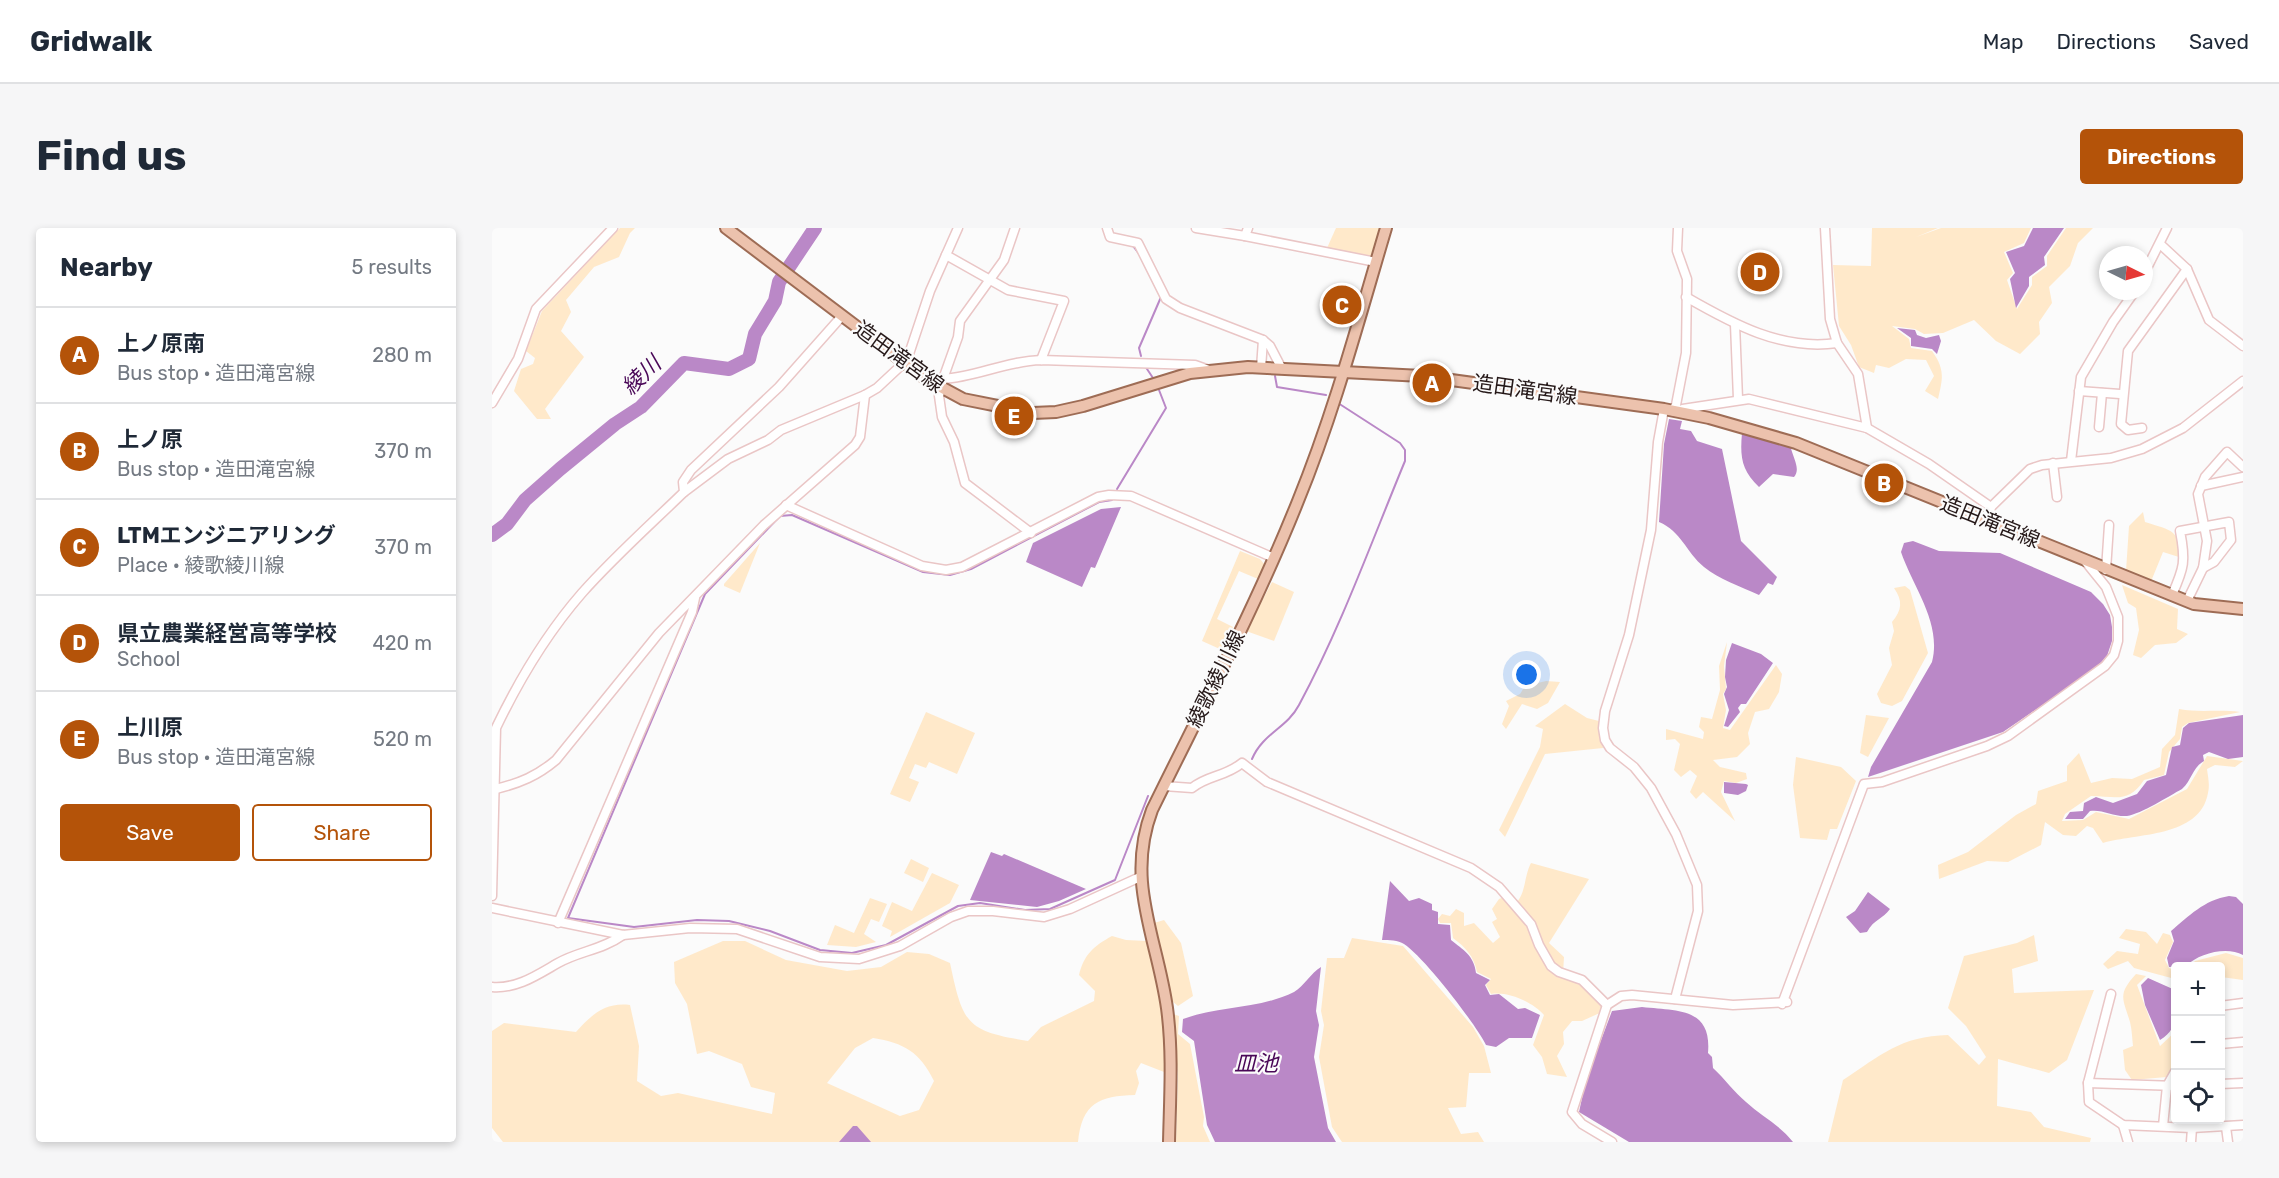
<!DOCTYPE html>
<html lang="en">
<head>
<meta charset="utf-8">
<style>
  :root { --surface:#fff; --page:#f6f6f7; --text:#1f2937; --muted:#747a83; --line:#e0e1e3; --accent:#b45309 }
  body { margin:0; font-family:Rubik,"Noto Sans JP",sans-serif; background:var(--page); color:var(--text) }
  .controls { position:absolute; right:18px; bottom:18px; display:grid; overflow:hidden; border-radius:6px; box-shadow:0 3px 9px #0003 }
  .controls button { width:54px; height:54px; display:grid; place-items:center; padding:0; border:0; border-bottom:2px solid var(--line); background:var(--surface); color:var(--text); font:30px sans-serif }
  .compass { position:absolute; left:1607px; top:18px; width:54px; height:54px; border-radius:50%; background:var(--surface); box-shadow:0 3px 9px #0003; rotate:95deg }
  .you { position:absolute; left:1035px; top:447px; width:21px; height:21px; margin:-15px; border:4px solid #fff; border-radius:50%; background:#1a73e8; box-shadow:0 0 0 9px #1a73e833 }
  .badge { display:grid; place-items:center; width:39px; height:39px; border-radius:50%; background:var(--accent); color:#fff; font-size:20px; font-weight:700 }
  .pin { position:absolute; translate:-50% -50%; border:3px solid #fff; box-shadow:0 2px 6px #0006 }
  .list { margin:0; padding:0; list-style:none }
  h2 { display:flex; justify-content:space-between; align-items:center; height:78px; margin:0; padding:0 24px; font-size:26px }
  h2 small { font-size:20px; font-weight:400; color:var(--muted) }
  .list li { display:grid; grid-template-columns:39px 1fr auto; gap:18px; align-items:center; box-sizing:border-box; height:96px; padding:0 24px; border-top:2px solid var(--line) }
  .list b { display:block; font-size:22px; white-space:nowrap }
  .list p { margin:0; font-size:20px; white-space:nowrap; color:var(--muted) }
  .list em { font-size:20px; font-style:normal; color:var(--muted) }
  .actions { display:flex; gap:12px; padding:18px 24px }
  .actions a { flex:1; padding:14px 0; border:2px solid var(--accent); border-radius:6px; text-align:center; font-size:21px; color:var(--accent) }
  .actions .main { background:var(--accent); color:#fff }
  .icon { flex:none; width:33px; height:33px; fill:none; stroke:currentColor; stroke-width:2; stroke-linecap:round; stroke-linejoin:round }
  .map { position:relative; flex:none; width:1751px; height:914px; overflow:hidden; border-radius:6px }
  header { display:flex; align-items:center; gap:36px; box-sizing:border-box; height:84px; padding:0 30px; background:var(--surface); border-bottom:2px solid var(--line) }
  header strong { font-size:28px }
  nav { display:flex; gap:33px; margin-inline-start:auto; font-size:21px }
  .intro { display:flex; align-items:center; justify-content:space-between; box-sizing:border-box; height:144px; padding:0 36px }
  h1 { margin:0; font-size:42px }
  .button { padding:15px 27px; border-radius:6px; background:var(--accent); color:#fff; font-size:21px; font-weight:700 }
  main { display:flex; gap:36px; padding:0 36px }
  aside { flex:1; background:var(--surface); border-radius:6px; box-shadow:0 3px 9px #0003 }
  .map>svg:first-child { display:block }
</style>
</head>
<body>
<header>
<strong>Gridwalk</strong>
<nav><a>Map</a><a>Directions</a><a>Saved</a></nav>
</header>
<div class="intro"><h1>Find us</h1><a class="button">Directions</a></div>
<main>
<aside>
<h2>Nearby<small>5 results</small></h2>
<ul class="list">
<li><span class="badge">A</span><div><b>上ノ原南</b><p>Bus stop · 造田滝宮線</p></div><em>280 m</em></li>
<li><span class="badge">B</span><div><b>上ノ原</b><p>Bus stop · 造田滝宮線</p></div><em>370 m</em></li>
<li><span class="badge">C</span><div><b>LTMエンジニアリング</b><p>Place · 綾歌綾川線</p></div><em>370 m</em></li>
<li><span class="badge">D</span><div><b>県立農業経営高等学校</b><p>School</p></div><em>420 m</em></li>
<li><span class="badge">E</span><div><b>上川原</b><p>Bus stop · 造田滝宮線</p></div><em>520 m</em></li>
</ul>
<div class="actions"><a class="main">Save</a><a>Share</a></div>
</aside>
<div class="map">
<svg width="1751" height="914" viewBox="0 0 1751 914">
  <rect width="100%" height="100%" fill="#fbfbfb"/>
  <g fill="#ffe9ca" fill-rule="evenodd">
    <path d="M 128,0 L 143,0 L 138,5 L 127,29 L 102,39 L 74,72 L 79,84 L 69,103 L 92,129 L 53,181 L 59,191 L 45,191 L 22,163 L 29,141 L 41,136 L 43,130 L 34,123 L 50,83 Z"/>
    <path d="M 844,0 L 888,0 L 878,30 L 835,20 Z"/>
    <path d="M 1380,0 L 1446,0 L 1424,9 L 1449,0 L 1539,0 L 1532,15 L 1512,24 L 1521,45 L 1515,52 L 1525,81 L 1540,57 L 1540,49 L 1555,38 L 1555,28 L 1574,0 L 1601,0 L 1586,15 L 1578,38 L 1557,59 L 1560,75 L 1547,94 L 1548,106 L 1528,126 L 1504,113 L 1482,92 L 1451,105 L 1432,106 L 1423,101 L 1400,98 L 1417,111 L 1419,120 L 1440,123 C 1453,141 1451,150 1446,171 L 1433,163 L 1442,148 L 1434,132 L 1414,131 L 1397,140 L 1384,137 L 1382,145 L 1367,139 L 1359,117 L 1347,98 L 1341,37 L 1379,38 Z"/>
    <path d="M 1651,284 L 1653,294 C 1681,303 1686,301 1690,330 L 1671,324 L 1660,351 L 1654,354 L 1634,343 L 1637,298 Z"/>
    <path d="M 268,315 L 248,365 L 232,358 L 232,356 Z"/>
    <path d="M 748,323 L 768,331 L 773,337 L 766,351 L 747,343 L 725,391 L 741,399 L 730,422 L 710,413 Z"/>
    <path d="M 780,354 L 802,364 L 782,413 L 754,403 Z"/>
    <path d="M 1630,357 L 1686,381 L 1685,401 L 1696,406 L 1684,415 L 1663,417 L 1649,430 L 1641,427 L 1647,402 L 1644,380 L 1636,375 Z"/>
    <path d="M 1413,358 L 1418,362 L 1436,425 L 1410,473 L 1400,478 L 1389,475 L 1385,466 L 1400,437 L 1397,420 L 1402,403 L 1400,394 C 1410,382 1411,373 1402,360 Z"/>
    <path d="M 1235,414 L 1232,438 L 1234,461 L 1231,466 L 1234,482 L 1231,500 L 1238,502 L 1284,437 L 1290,446 L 1287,464 L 1277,481 L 1263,484 L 1256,505 L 1258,516 L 1245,529 L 1221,532 L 1228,539 L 1254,545 L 1255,551 L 1244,555 L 1232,553 L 1229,564 L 1243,593 L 1211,564 L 1204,571 L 1198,564 L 1205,548 L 1198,542 L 1189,549 L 1182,542 L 1188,516 L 1183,511 L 1174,512 L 1174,501 L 1211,511 L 1212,504 L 1207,499 L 1209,489 L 1220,491 L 1228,462 L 1227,438 Z"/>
    <path d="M 1054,453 L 1068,454 L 1056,475 L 1045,481 L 1030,476 L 1014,501 L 1010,496 L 1017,478 L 1014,473 L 1028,466 L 1033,458 Z"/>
    <path d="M 1073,476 L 1095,490 L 1107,493 L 1111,520 L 1053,526 L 1013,609 L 1007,602 L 1048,519 L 1051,501 L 1043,498 Z"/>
    <path d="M 1687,481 C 1708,485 1727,481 1748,484 L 1696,495 L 1690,499 L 1688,511 L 1677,524 L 1672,547 L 1652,552 C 1636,576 1624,568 1599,568 L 1573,586 L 1570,593 L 1591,592 L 1604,584 L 1637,591 L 1695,561 L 1715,528 L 1751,533 L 1743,539 L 1723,537 L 1715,541 C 1716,549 1718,557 1716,565 C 1708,610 1644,605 1611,615 L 1601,600 L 1595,598 L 1584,608 L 1571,607 L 1553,594 L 1549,617 L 1516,634 L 1495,633 L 1447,651 L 1446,637 L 1476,624 L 1524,587 L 1544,576 L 1546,563 L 1575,553 L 1575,538 L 1587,525 L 1599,555 L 1620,550 L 1640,551 L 1668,539 L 1670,521 L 1683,507 Z"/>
    <path d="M 434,484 L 483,505 L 465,546 L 437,534 L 434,540 L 423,536 L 417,550 L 427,554 L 418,574 L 398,566 Z"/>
    <path d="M 1374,487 L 1397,490 L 1376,529 L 1368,525 Z"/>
    <path d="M 1304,529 L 1349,539 L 1364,553 L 1345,601 L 1338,601 L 1335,612 L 1308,610 L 1301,557 Z"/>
    <path d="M 419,631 L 437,640 L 431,654 L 412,645 Z"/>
    <path d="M 1039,635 L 1097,651 L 1057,715 L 1072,729 L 1071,746 L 1090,754 L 1110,775 L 1110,784 L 1090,793 L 1080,793 L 1071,804 L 1072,816 L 1065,828 L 1075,849 L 1055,846 L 1050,829 L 1041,817 L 1052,787 C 1041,774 1016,763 999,766 L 994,757 L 999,751 L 985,744 C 982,728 973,719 961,710 L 959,695 L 948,695 L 946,691 L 950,686 L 958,688 L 964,681 L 972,685 L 972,698 L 982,695 L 1001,715 L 1008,709 L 1000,694 L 1005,691 L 1000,681 L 1007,671 L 1017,667 L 1024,675 C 1034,665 1032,648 1039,635 Z"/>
    <path d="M 440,645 L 467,657 L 458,675 L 398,709 L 400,703 L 390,698 L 400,674 L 420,683 Z"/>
    <path d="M 378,670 L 395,676 L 387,694 L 379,691 L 372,706 L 384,714 L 364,719 L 335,717 L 343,697 L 362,705 Z"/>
    <path d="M 672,692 L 689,715 L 701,768 L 686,778 L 680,773 L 662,695 Z"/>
    <path d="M 1634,701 L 1654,704 L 1665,716 L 1671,705 L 1678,707 L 1681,714 L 1673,732 L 1677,740 L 1683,742 L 1683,751 L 1642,740 L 1636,733 L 1616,741 L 1611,736 L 1625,723 L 1646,726 L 1648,716 L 1627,710 Z"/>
    <path d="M 1542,707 L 1546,733 L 1520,741 L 1522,765 L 1602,762 L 1575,832 L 1557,845 L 1506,831 L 1505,878 L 1539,884 L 1552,899 L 1599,910 L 1598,914 L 1336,914 L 1351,852 C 1389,827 1409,808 1456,807 L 1487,837 L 1494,829 L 1474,798 L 1456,780 L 1472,728 L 1525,715 Z"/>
    <path d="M 620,708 L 634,712 L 655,713 C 669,759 674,797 672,844 L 649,835 L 644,843 L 647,855 L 643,867 C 607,868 590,875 586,914 L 11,914 L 0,900 L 0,803 L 12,795 L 84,804 C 100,786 114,774 138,777 L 147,818 L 145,853 L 169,868 L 186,865 L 280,886 L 283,865 L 259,859 L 250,836 L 217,823 L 205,826 L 195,776 L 183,755 L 182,734 L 231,713 L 253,713 L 294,732 L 355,743 L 389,739 L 415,724 L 437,726 L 458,735 C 471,796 474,803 536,813 L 549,799 L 602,773 L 603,763 L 587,747 C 592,726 602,718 620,708 ZM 381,810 C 412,815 428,824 442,853 L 427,882 L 408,888 L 335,855 L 363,820 Z"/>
    <path d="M 860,710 L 911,718 L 981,799 L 992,818 L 999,845 L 977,845 L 974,879 L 956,880 L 969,906 L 986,904 L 992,914 L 850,914 L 840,899 L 827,829 L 832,797 L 829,783 L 835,730 L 852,730 Z"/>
    <path d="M 1734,725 L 1751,730 L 1751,752 L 1729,749 L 1728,738 L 1698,738 L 1703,733 Z"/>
    <path d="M 1644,746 L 1654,748 L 1645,757 L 1668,818 L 1683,804 L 1683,833 L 1675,849 L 1640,852 L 1633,842 L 1631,822 L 1641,818 C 1640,810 1640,802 1638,794 C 1631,770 1625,767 1644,746 Z"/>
    <path d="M 681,786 L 687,788 L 686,806 L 698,816 L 712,889 L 711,898 L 718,914 L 684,914 L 686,848 Z"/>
  </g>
  <g fill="#ba88c7">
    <path d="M 1541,0 L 1572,0 L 1552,29 L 1553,37 L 1537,49 L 1537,58 L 1524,80 L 1518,51 L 1523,45 L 1514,24 L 1532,18 Z"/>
    <path d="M 1405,100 L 1423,102 L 1425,107 L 1434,110 L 1447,107 L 1449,113 L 1445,126 L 1440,121 L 1419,118 L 1419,110 Z"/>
    <path d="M 1177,191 L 1190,193 L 1188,201 L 1199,203 L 1205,213 L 1230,221 L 1249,313 L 1285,349 L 1281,357 L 1276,355 L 1267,367 C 1250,359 1226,351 1212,339 C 1194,324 1189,303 1167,294 L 1172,216 Z"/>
    <path d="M 1250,205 L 1299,220 C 1301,230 1309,241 1302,249 L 1281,246 L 1267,259 C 1249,242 1248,228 1250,205 Z"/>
    <path d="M 629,279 L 603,340 L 599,339 L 590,359 L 534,334 L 541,315 L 609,281 Z"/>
    <path d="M 1421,313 L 1447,323 L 1508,325 L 1599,364 L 1611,376 L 1618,387 L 1620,399 L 1620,413 L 1615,428 L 1603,441 L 1511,504 L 1376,549 L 1379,539 L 1440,434 C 1450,395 1421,359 1409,324 L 1412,315 Z"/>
    <path d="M 1240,415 L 1269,426 L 1281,435 L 1254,476 L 1249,476 L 1246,480 L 1248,484 L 1236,499 L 1232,498 L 1237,482 L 1232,466 L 1235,459 L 1233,449 L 1234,432 Z"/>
    <path d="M 1751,487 L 1751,529 L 1736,531 L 1717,524 L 1711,527 L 1712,533 C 1700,540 1700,552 1690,561 C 1677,568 1649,586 1635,588 C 1622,589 1610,581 1598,583 L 1591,591 L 1573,591 L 1578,584 L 1591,583 L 1592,575 L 1604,569 L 1621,575 L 1645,566 L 1655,553 L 1674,547 L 1680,519 L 1688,517 L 1691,500 L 1697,495 Z"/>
    <path d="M 1232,554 L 1254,556 L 1256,557 L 1254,563 L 1246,567 L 1232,565 Z"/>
    <path d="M 499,624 L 510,628 L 512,626 L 594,661 L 567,673 L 545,679 L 478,672 Z"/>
    <path d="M 898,653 L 917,673 L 927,670 L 940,676 L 940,682 L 946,684 L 946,696 L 958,697 L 959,712 C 971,722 982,727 984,745 L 998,752 L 993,757 L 998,767 L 1007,766 L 1026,781 L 1033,780 L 1048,787 L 1040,810 L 1017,810 L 1004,819 L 994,817 C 983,795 932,729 912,716 C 906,712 897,712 890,712 Z"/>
    <path d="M 1376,664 L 1398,681 C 1391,691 1382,691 1375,704 L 1368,705 L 1354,689 L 1363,683 Z"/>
    <path d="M 1737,668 L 1744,669 L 1751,676 L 1751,727 C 1735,718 1707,725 1694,738 L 1677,739 L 1675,730 L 1682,713 L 1679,703 C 1697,688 1712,672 1737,668 Z"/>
    <path d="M 829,739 L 824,783 L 827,797 L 822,829 L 836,900 L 844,914 L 723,914 L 715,897 L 702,813 L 690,804 L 691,791 C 727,778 768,781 802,764 C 812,758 819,745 829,739 Z"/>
    <path d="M 1656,750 L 1683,762 C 1684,783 1688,800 1668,812 L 1653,777 L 1649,757 Z"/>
    <path d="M 1150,779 C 1185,783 1220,779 1216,825 L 1220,829 L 1221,840 C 1233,851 1242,864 1254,874 C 1269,888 1288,897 1301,914 L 1137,914 L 1087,884 L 1094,852 L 1120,783 Z"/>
    <path d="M 361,898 L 365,898 L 379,914 L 347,914 Z"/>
  </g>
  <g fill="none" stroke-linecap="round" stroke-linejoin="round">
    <g stroke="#ba88c7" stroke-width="2">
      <path d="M 615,11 L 641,18 L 648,27"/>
      <path d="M 649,128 L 647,120 L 669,69"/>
      <path d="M 653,138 L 661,150"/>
      <path d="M 783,148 L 785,159 L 834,167"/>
      <path d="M 625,261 L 674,180 L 667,162"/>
      <path d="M 620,272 L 607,274 L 479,341 L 458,347 L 431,344 L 300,287 L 288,288 L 213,366 L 76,690 L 142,699 L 205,692 L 237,693 L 278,703 L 328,722 L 360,725 L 394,717 L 466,678 L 488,675 L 533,682 L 558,681 L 623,652 L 656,568"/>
      <path d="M 760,531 C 771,505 795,500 807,477 C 849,399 879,315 913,233 L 913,222 L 908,215 L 846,175"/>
    </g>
    <path stroke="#ba88c7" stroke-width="14" d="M 0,307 L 15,296 L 33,272 L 68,241 L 123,196 L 149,179 L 192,135 L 237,141 L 257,131 L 263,106 L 283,73 L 287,54 L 323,0"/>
    <g stroke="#eac6c6" stroke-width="11">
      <g id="minor">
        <path d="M 615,0 L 618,9 L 646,15 L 674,71 L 688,80 L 771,112 L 778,118 L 790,141"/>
        <path d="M 704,0 L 753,8"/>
        <path d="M 756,0 L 753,8 L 884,34"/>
        <path d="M 1333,0 L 1338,91 L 1345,115 L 1366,146 L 1375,200"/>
        <path d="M 1668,16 L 1695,41 L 1717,92 L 1751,118"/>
        <path d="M 454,27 L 516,62 L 572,73 L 549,132"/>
        <path d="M 1652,46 L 1675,0"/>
        <path d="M 1194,69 C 1241,96 1290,123 1345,115"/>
        <path d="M 1243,96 L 1246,171"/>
        <path d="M 769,140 L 771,112"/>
        <path d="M 451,151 L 466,109 L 468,93 L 512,32 L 523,0"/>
        <path d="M 1587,163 L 1628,166"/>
        <path d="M 0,175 L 26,131 L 44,81 L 121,0"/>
        <path d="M 1172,181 L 1166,214 L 1159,302 L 1137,407 L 1113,483 L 1111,500 L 1113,512 L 1118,520 L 1142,539 L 1159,560 L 1184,606 L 1205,657 L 1206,683 L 1183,771"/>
        <path d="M 1184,182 L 1257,171 L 1375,200 L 1437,236 L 1499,279"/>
        <path d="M 1180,183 L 1184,177 L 1194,125 L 1195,51 L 1185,23 L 1186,0"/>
        <path d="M 1607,199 L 1610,165"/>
        <path d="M 1650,200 L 1636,202 L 1629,196 L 1636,123 L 1695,41"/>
        <path d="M 1579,233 L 1589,149 L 1621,94 L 1643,63"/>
        <path d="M 1561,235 L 1565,269"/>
        <path d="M 1709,258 L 1751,249"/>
        <path d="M 192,264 L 236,231 L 276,212 L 289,202 L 373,167 L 385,160 L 415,132 L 438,63 L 466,0"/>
        <path d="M 294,277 L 430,338 L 454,342 L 470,339 L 606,269 L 617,267 L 639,268 L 782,330"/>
        <path d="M 1496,293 L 1499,279 L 1538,241 L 1550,237 L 1619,230 L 1650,221 L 1691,200 L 1751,153"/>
        <path d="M 539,305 L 473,255 L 462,214 L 450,189 L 447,168 L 451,151 C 484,149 515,133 549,132 L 703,137 L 717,142"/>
        <path d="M 1614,342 L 1617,297"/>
        <path d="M 1680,367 C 1692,340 1694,333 1688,303 L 1737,294 L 1739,312 L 1722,334 L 1711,340"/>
        <path d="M 1695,373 L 1711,340 L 1715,313 L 1706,266 L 1713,249 L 1735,224 L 1751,239"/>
        <path d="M 672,558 L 700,560 C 716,547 733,549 750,535 L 775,554 L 979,640 L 1007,659 L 1039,696 L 1047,717 L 1059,738 L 1067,744 L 1090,752 L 1115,777"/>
        <path d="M 4,561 C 28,555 45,548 64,532 L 167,405 L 272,297 L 363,217 L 368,209 L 373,167"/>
        <path d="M 0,668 L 4,500 C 26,454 56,404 90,365 C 122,329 158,297 192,264 L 191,254 L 199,242 L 287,159 L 350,88"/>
        <path d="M 0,680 L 131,707 L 198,700 L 245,701 L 328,729 L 367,731 L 408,718 L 459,689 L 476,683 L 501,683 L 552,689 L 578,681 L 648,649"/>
        <path d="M 66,695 L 200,384 L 203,370"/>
        <path d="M 0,759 C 25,761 45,747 66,735 C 87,723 110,722 131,707"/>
        <path d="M 1619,766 L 1596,855 L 1597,874 L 1631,897 L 1700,900 L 1751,897"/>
        <path d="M 1290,776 L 1372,556 L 1390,554 L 1495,518 L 1516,508 L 1613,438 L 1622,427 L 1626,413 L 1626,389 L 1614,359 L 1593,333"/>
        <path d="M 1728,778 L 1751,775"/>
        <path d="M 1728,816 L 1751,814"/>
        <path d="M 1596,855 L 1684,858"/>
        <path d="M 1728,856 L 1751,855"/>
        <path d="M 1631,897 L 1636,914"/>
        <path d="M 1671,898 L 1675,858 L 1684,842"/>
        <path d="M 1734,899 L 1736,914"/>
        <path d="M 1120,914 L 1090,896 L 1080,884 L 1115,777 L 1129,768 L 1140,767 L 1241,777 L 1295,774"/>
        <path d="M 1699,914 L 1700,900"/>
      </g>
    </g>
    <g stroke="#9e6c55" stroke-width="14">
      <g id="major">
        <path d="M 234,0 L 434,151 L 471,171 L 541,185 L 564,184 L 591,178 L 698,145 L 756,139 L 930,148 L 1172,181 L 1217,190 L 1304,215 L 1702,376 L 1751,381"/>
        <path d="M 677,914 C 678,870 681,825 675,780 C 665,709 633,654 660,582 C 710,480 764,378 806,273 C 842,185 867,91 894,0"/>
      </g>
    </g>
    <use href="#minor" stroke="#fff" stroke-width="8"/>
    <use href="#major" stroke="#ecc2ad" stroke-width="10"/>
  </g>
  <g text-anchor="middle" stroke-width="4.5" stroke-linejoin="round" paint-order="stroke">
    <g font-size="21" fill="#261919" stroke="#fbfbfb">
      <text transform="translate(407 129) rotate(36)" y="7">造田滝宮線</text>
      <text transform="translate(1033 162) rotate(8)" y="7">造田滝宮線</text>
      <text transform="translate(1498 294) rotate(22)" y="7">造田滝宮線</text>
      <text transform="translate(724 451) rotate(-64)" y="7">綾歌綾川線</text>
    </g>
    <g font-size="22" font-style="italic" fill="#490757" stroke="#fbfbfb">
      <text transform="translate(149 147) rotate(-44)" y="8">綾川</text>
      <text x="764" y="843">皿池</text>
    </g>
  </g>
</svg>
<div class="controls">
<button>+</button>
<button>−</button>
<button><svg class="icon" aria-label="locate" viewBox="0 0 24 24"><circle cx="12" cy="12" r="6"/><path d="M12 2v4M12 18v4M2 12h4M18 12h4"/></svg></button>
</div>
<svg class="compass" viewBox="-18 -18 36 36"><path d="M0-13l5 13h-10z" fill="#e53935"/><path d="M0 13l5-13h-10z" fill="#747a83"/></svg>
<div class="you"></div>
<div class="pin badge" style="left:940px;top:155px">A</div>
<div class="pin badge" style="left:1392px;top:255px">B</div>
<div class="pin badge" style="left:850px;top:77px">C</div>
<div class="pin badge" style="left:1268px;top:44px">D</div>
<div class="pin badge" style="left:522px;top:188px">E</div>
</div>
</main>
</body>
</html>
